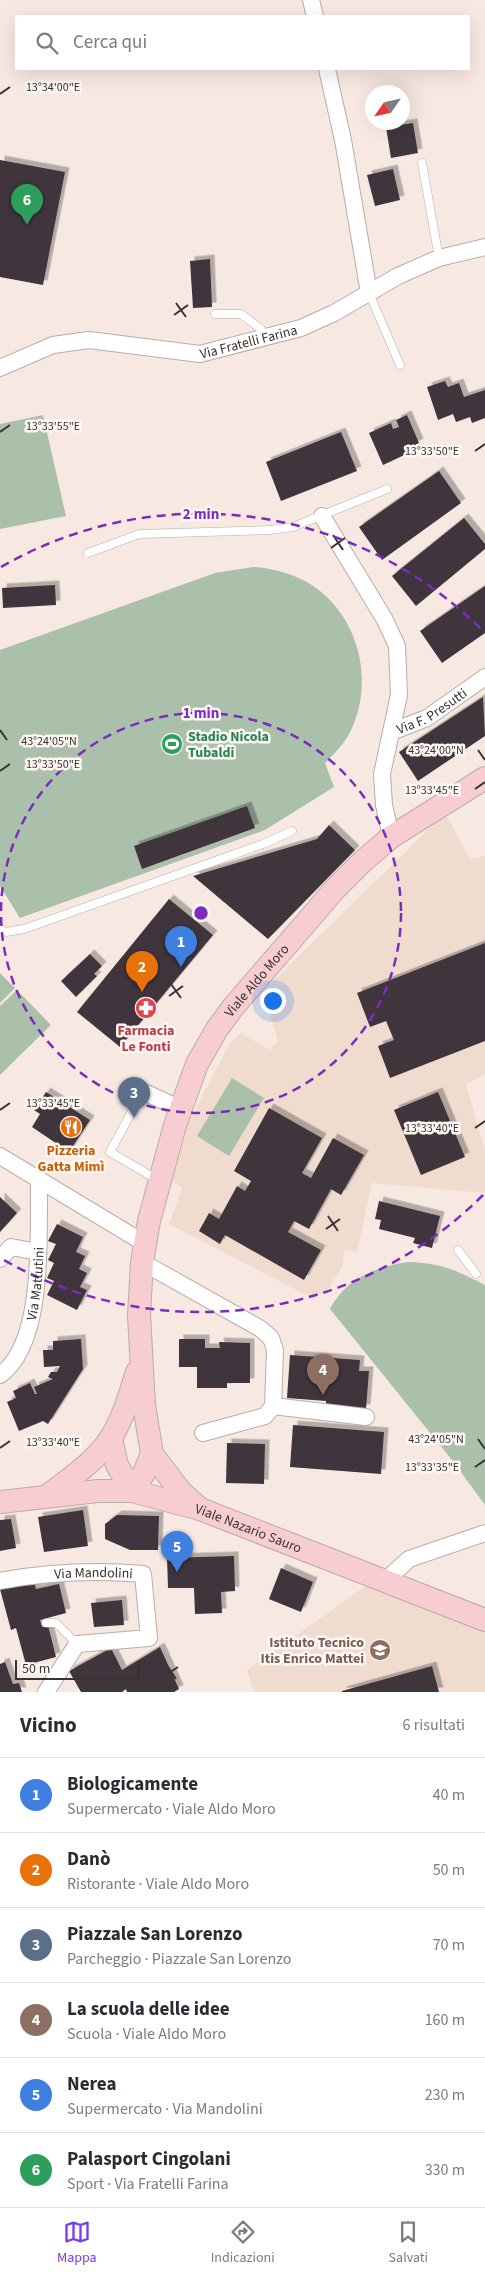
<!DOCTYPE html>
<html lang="it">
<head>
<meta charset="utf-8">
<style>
  :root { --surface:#fff; --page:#f7f7f7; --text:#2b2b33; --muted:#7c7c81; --line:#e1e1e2; --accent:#7c3aed }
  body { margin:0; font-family:"Source Sans 3",sans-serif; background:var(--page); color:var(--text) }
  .compass { position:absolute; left:365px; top:85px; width:45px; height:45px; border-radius:50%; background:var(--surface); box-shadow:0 5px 20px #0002; rotate:236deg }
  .scale { position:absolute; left:15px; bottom:12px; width:125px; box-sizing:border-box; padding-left:5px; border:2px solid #383330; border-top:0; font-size:14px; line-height:18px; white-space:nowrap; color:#383330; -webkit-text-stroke:4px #fef8f5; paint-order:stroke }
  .you { position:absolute; left:272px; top:1000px; width:18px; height:18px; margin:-12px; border:4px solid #fff; border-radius:50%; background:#1a73e8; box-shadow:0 0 0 8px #1a73e833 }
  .badge { display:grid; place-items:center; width:32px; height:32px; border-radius:50%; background:var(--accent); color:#fff; font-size:16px; font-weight:700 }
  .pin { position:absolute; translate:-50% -41px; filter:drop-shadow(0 1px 2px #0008) }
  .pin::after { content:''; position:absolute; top:26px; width:18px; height:15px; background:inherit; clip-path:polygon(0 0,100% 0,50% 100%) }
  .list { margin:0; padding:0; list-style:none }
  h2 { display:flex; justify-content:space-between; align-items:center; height:65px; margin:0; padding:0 20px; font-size:21px }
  h2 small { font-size:16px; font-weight:400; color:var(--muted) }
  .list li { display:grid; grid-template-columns:32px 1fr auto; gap:15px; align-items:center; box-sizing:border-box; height:75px; padding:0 20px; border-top:1px solid var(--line) }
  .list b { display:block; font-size:19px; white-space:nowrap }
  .list p { margin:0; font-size:16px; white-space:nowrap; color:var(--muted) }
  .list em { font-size:16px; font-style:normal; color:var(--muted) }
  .icon { flex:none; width:28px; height:28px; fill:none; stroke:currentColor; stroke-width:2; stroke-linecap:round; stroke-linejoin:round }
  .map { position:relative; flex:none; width:485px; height:1692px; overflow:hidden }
  .search { position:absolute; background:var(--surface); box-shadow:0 5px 20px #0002; left:15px; right:15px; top:15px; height:55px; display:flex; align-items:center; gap:12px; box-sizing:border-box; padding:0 18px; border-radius:0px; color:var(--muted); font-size:19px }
  .sheet { height:515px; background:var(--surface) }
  nav { display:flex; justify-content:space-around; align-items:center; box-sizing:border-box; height:70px; border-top:1px solid var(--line); background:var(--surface); font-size:14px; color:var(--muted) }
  nav a { display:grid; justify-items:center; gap:2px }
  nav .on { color:var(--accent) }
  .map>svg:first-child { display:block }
</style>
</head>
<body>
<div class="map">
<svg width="485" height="1692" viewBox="0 0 485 1692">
  <defs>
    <filter id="shadow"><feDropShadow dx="4.5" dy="-4.5" stdDeviation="0" flood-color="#0004"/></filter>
  </defs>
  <rect width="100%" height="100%" fill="#f7e9e1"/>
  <g fill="#f0dbcf">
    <path d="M 445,813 L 470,859 L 485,856 L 485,1074 L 466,1084 L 485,1151 L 485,1193 L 372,1183 L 357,1252 L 344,1250 L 343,1265 L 328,1289 L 314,1299 L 169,1224 L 182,1188 L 171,1180 L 183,1132 L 230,1043 L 241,1033 L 270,1050 L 278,1041 L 263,991 Z"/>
    <path d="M 367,1585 L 485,1629 L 485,1692 L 254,1692 L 247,1670 Z"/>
  </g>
  <g fill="#abc0aa">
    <path d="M 43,415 L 66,516 L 0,529 L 0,424 Z"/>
    <path d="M 253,567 C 269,568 285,572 301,579 C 355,605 377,676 351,730 C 345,743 336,752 325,763 L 334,787 L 265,830 L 20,918 L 0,886 L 0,650 L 215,573 Z"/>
    <path d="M 0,973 L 15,988 L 0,1003 Z"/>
    <path d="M 17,990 L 51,1025 L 0,1075 L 0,1006 Z"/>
    <path d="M 232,1078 L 264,1098 L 229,1156 L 197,1136 Z"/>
    <path d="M 408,1262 C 441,1263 456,1270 485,1285 L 485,1505 L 452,1460 L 330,1309 C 345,1279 377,1266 408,1262 Z"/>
  </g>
  <g fill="#3f353c" filter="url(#shadow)">
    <path d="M 413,123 L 418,153 L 391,158 L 386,127 Z"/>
    <path d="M 0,160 L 65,172 L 43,285 L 0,277 Z"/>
    <path d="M 393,169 L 400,200 L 375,206 L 367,175 Z"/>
    <path d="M 210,259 L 212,307 L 193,308 L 190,261 Z"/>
    <path d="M 445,381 L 448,387 L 459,383 L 464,397 L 485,390 L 485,418 L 472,423 L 470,417 L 456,422 L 453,414 L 438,420 L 427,387 Z"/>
    <path d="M 407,415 L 419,443 L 411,447 L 413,451 L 383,465 L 369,433 L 391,423 L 393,429 L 399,427 L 396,420 Z"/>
    <path d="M 341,432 L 357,471 L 281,501 L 266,462 Z"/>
    <path d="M 439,471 L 461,503 L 382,560 L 359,527 Z"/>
    <path d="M 464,518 L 485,544 L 485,549 L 416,606 L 392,576 Z"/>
    <path d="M 55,585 L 56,605 L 3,608 L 2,588 Z"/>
    <path d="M 485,586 L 485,633 L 442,663 L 420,631 Z"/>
    <path d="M 483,697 L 485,736 L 418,781 L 399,752 Z"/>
    <path d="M 247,806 L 255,828 L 142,869 L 134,846 Z"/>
    <path d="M 329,825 L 355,850 L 268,939 L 193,876 L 317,839 Z"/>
    <path d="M 169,899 L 213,935 L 120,1047 L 77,1012 Z"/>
    <path d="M 485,943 L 485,1041 L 390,1078 L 378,1046 L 394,1040 L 386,1021 L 370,1027 L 357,993 Z"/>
    <path d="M 90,954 L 102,966 L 94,974 L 97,976 L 76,997 L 61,981 Z"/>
    <path d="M 46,1092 L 90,1120 L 69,1152 L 32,1127 L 40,1114 L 34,1110 Z"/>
    <path d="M 438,1092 L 465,1157 L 421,1175 L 394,1110 Z"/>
    <path d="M 269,1108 L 322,1138 L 302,1173 L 311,1178 L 333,1138 L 364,1155 L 341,1195 L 331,1189 L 309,1229 L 294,1221 L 288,1232 L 321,1250 L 304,1280 L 225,1235 L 220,1244 L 199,1231 L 209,1213 L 219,1219 L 237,1186 L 245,1191 L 251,1181 L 234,1171 Z"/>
    <path d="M 0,1197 L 17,1213 L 0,1232 Z"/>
    <path d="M 379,1201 L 440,1216 L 432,1248 L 413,1243 L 415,1238 L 379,1229 L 381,1220 L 375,1219 Z"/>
    <path d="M 57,1224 L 83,1237 L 76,1252 L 85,1256 L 79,1269 L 87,1273 L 80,1287 L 87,1290 L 77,1310 L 47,1295 L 54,1281 L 47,1278 L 54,1263 L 48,1260 L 56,1244 L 48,1241 Z"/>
    <path d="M 81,1339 L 83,1369 L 48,1424 L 43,1421 L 19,1431 L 7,1402 L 16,1398 L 13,1391 L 30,1383 L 35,1394 L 37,1394 L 34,1387 L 53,1379 L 48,1377 L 51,1372 L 57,1372 L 60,1366 L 44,1367 L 43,1350 L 53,1350 L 53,1341 Z"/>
    <path d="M 179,1339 L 205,1339 L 205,1348 L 220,1348 L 219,1342 L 250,1343 L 250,1383 L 227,1383 L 227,1388 L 197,1388 L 197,1367 L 179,1367 Z"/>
    <path d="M 290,1355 L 360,1360 L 359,1371 L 369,1371 L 366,1409 L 326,1406 L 326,1401 L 287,1398 Z"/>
    <path d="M 293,1425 L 384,1432 L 381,1474 L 290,1467 Z"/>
    <path d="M 227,1443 L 265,1444 L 264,1484 L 226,1483 Z"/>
    <path d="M 83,1510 L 88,1546 L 44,1552 L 38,1517 Z"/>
    <path d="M 117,1515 L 159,1516 L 158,1550 L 130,1550 L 105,1539 L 105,1524 Z"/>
    <path d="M 11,1519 L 16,1548 L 0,1551 L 0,1520 Z"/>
    <path d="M 234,1556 L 235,1591 L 221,1592 L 222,1613 L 195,1614 L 194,1588 L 168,1588 L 167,1558 Z"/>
    <path d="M 281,1568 L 313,1582 L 301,1612 L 269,1599 Z"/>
    <path d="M 34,1581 L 36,1589 L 59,1584 L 66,1613 L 40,1620 L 42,1627 L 48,1625 L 56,1657 L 26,1665 L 16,1628 L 11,1630 L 0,1589 Z"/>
    <path d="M 122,1600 L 124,1625 L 94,1627 L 91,1603 Z"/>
    <path d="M 160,1647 L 179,1689 L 174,1692 L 127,1692 L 126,1689 L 122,1692 L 81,1692 L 69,1671 L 111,1648 L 122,1670 Z"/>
    <path d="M 5,1662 L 13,1684 L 19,1683 L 22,1692 L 0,1692 L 0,1664 Z"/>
    <path d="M 432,1666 L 439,1692 L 342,1692 L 342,1691 Z"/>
  </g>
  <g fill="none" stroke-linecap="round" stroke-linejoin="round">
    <g stroke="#baada6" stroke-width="9">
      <g id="lane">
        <path d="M 422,163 L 439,258"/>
        <path d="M 369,293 L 400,365"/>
        <path d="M 215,314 L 241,314 L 261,329 L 262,338"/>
        <path d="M 88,553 L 139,534 L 270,530 L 293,527 L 387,489"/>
        <path d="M 0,929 L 6,932 L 24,929 L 263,844 L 292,831"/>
        <path d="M 143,1091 L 110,1152 L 158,1180"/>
        <path d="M 458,1250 L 476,1274"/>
        <path d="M 46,1623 L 56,1623 L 77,1644"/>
      </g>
    </g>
    <g stroke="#baada6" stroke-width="18">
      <g id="street">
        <path d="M 311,0 L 315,16"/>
        <path d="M 327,69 L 343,140 L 369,293"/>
        <path id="s1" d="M 0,368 L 53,345 L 89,340 L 200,354 L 301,328 L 334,313 L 398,276 L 439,258 L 485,247"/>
        <path d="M 322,516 L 385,620 L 397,646 L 399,695 L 382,774 L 384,805 L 391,837"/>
        <path id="s2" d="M 391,732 L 427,718 L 485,677"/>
        <path d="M 144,1092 L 181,1109"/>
        <path d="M 0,1156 L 144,1243"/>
        <path d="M 0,1259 L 11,1247 L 38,1252"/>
        <path d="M 142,1262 L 261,1329 L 271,1338 L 275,1350 L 273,1406 L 265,1416 L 203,1433"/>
        <path id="s3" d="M 0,1375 C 46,1343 38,1231 39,1181"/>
        <path d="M 273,1406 L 366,1417"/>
        <path id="s4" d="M 0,1581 C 48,1572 94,1570 143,1574 L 149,1638 L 77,1644 L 46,1692"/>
        <path d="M 385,1581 L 409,1559 L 485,1533"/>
      </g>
    </g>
    <g stroke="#baada6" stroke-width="24">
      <g id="secondary">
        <path d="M 111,1438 L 117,1465 L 132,1491"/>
        <path d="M 132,1491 L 144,1473 L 152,1454"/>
        <path d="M 47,1496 C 68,1480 99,1459 112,1436 C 124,1416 130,1394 137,1372"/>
        <path id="s5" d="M 0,1502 L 98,1491 L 132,1491 L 200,1509 L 485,1620"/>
        <path id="s6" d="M 200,1509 L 181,1492 L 152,1454 L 144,1405 L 139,1315 L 142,1262 L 149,1221 L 175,1125 L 197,1064 L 217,1029 L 234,1006 L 335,889 L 362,862 L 391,837 L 485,778"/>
      </g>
    </g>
    <use href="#lane" stroke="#fff" stroke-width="8"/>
    <use href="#street" stroke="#fff" stroke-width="16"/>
    <use href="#secondary" stroke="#f7cdd2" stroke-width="22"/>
  </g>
  <path fill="none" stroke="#383330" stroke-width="2" d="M 0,94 L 10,87M 176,303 L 186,317M 174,315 L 188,305M 0,432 L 10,425M 475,451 L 485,444M 333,535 L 343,550M 331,548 L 345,538M 0,730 L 7,740M 478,750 L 485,760M 0,771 L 10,764M 475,789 L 485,782M 171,984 L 181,998M 169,996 L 183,986M 0,1110 L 10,1103M 475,1128 L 485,1121M 328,1216 L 338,1231M 326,1229 L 340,1219M 478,1439 L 485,1449M 0,1448 L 10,1441M 475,1467 L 485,1460M 166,1664 L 176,1679M 163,1677 L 178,1667"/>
  <g fill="none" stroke="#7b2cbf" stroke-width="2.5" stroke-dasharray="9 6">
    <circle cx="201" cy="913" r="200"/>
    <path d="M483 1195A399 399 0 0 1 2 1259M1 567A399 399 0 0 1 483 631"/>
  </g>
  <defs>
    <g id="stadium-disc" transform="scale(1.125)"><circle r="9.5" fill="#2e9e5b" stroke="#fef8f5"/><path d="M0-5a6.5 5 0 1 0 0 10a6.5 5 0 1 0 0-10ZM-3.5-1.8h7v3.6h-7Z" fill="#fff"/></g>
    <g id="pharmacy-disc" transform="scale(1.125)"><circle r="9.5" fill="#e0444e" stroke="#fef8f5"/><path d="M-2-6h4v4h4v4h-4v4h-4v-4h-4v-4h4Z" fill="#fff"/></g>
    <g id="restaurant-disc" transform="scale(1.125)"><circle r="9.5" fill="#e8710a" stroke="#fef8f5"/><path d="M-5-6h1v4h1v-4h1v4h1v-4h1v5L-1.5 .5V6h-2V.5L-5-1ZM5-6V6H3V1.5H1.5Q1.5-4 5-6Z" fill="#fff"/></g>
    <g id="school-disc" transform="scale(1.125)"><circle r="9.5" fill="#8d6e63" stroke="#fef8f5"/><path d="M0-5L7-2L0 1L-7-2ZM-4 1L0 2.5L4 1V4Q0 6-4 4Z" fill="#fff"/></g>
  </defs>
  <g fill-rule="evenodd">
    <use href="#stadium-disc" x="172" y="744"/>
    <use href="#pharmacy-disc" x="146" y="1008"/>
    <use href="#restaurant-disc" x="71" y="1127"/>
    <use href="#school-disc" x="380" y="1650"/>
  </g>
  <g text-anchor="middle" stroke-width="5" stroke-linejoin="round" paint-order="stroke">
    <g font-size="14" fill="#383330" stroke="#fef8f5">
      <text dy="5" stroke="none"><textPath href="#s1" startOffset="256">Via Fratelli Farina</textPath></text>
      <text dy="5" stroke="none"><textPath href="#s2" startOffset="46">Via F. Presutti</textPath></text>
      <text dy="5" stroke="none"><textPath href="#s6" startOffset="575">Viale Aldo Moro</textPath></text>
      <text dy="5" stroke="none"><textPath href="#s3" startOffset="101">Via Mattutini</textPath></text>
      <text dy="5" stroke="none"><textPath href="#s5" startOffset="255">Viale Nazario Sauro</textPath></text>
      <text dy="5" stroke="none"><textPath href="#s4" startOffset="94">Via Mandolini</textPath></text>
    </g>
    <g font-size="14" font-weight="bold" fill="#27864d" stroke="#fef8f5" text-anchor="start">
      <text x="188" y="741">Stadio Nicola<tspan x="188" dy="16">Tubaldi</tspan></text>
    </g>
    <g font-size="14" font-weight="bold" fill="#be3a42" stroke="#fef8f5">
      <text x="146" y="1035">Farmacia<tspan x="146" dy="16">Le Fonti</tspan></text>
    </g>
    <g font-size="14" font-weight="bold" fill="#c56008" stroke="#fef8f5">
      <text x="71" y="1155">Pizzeria<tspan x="71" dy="16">Gatta Mimì</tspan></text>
    </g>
    <g font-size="14" font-weight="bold" fill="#785e54" stroke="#fef8f5" text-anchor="end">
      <text x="364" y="1647">Istituto Tecnico<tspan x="364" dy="16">Itis Enrico Mattei</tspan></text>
    </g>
  </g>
  <g font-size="12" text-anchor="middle" fill="#383330" stroke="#fef8f5" stroke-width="5" stroke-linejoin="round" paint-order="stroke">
    <text x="53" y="91">13°34'00"E</text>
    <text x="53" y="430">13°33'55"E</text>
    <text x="432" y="455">13°33'50"E</text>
    <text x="49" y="745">43°24'05"N</text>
    <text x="436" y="754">43°24'00"N</text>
    <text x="53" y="768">13°33'50"E</text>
    <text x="432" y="794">13°33'45"E</text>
    <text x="53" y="1107">13°33'45"E</text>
    <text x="432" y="1132">13°33'40"E</text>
    <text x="436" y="1443">43°24'05"N</text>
    <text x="53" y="1446">13°33'40"E</text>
    <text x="432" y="1471">13°33'35"E</text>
  </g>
  <circle cx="201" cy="913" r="8" fill="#7b2cbf" stroke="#fef8f5" stroke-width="2.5"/>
  <g font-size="15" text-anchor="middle" font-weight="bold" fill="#7b2cbf" stroke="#fef8f5" stroke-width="5" stroke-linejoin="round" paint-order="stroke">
    <text x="201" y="519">2 min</text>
    <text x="201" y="718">1 min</text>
  </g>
</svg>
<svg class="compass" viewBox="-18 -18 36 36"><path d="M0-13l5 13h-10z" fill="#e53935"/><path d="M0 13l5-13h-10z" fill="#7c7c81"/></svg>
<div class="scale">50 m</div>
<div class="you"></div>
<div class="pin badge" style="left:181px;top:967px;background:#3f7fe0">1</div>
<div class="pin badge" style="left:142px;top:992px;background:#e8710a">2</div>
<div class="pin badge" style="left:134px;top:1118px;background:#5c6f8a">3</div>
<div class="pin badge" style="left:323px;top:1395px;background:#8d6e63">4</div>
<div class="pin badge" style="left:177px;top:1572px;background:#3f7fe0">5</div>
<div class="pin badge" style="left:27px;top:225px;background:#2e9e5b">6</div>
<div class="search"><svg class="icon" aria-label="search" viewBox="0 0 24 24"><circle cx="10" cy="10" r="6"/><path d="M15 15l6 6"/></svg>Cerca qui</div>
</div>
<section class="sheet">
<h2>Vicino<small>6 risultati</small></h2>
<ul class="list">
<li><span class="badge" style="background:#3f7fe0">1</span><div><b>Biologicamente</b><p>Supermercato · Viale Aldo Moro</p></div><em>40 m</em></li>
<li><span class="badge" style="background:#e8710a">2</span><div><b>Danò</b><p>Ristorante · Viale Aldo Moro</p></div><em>50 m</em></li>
<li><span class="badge" style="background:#5c6f8a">3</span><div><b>Piazzale San Lorenzo</b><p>Parcheggio · Piazzale San Lorenzo</p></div><em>70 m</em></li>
<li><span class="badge" style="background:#8d6e63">4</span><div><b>La scuola delle idee</b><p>Scuola · Viale Aldo Moro</p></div><em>160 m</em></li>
<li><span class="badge" style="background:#3f7fe0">5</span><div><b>Nerea</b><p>Supermercato · Via Mandolini</p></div><em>230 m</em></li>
<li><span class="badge" style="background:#2e9e5b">6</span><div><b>Palasport Cingolani</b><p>Sport · Via Fratelli Farina</p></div><em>330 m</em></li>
</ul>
</section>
<nav>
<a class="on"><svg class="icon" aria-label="map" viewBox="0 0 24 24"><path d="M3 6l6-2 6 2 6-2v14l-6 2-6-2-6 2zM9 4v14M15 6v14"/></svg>Mappa</a>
<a><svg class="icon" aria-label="directions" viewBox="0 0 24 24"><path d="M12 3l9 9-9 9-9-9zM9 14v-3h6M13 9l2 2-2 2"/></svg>Indicazioni</a>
<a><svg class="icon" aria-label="saved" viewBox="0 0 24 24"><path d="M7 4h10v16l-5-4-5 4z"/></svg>Salvati</a>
</nav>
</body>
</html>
